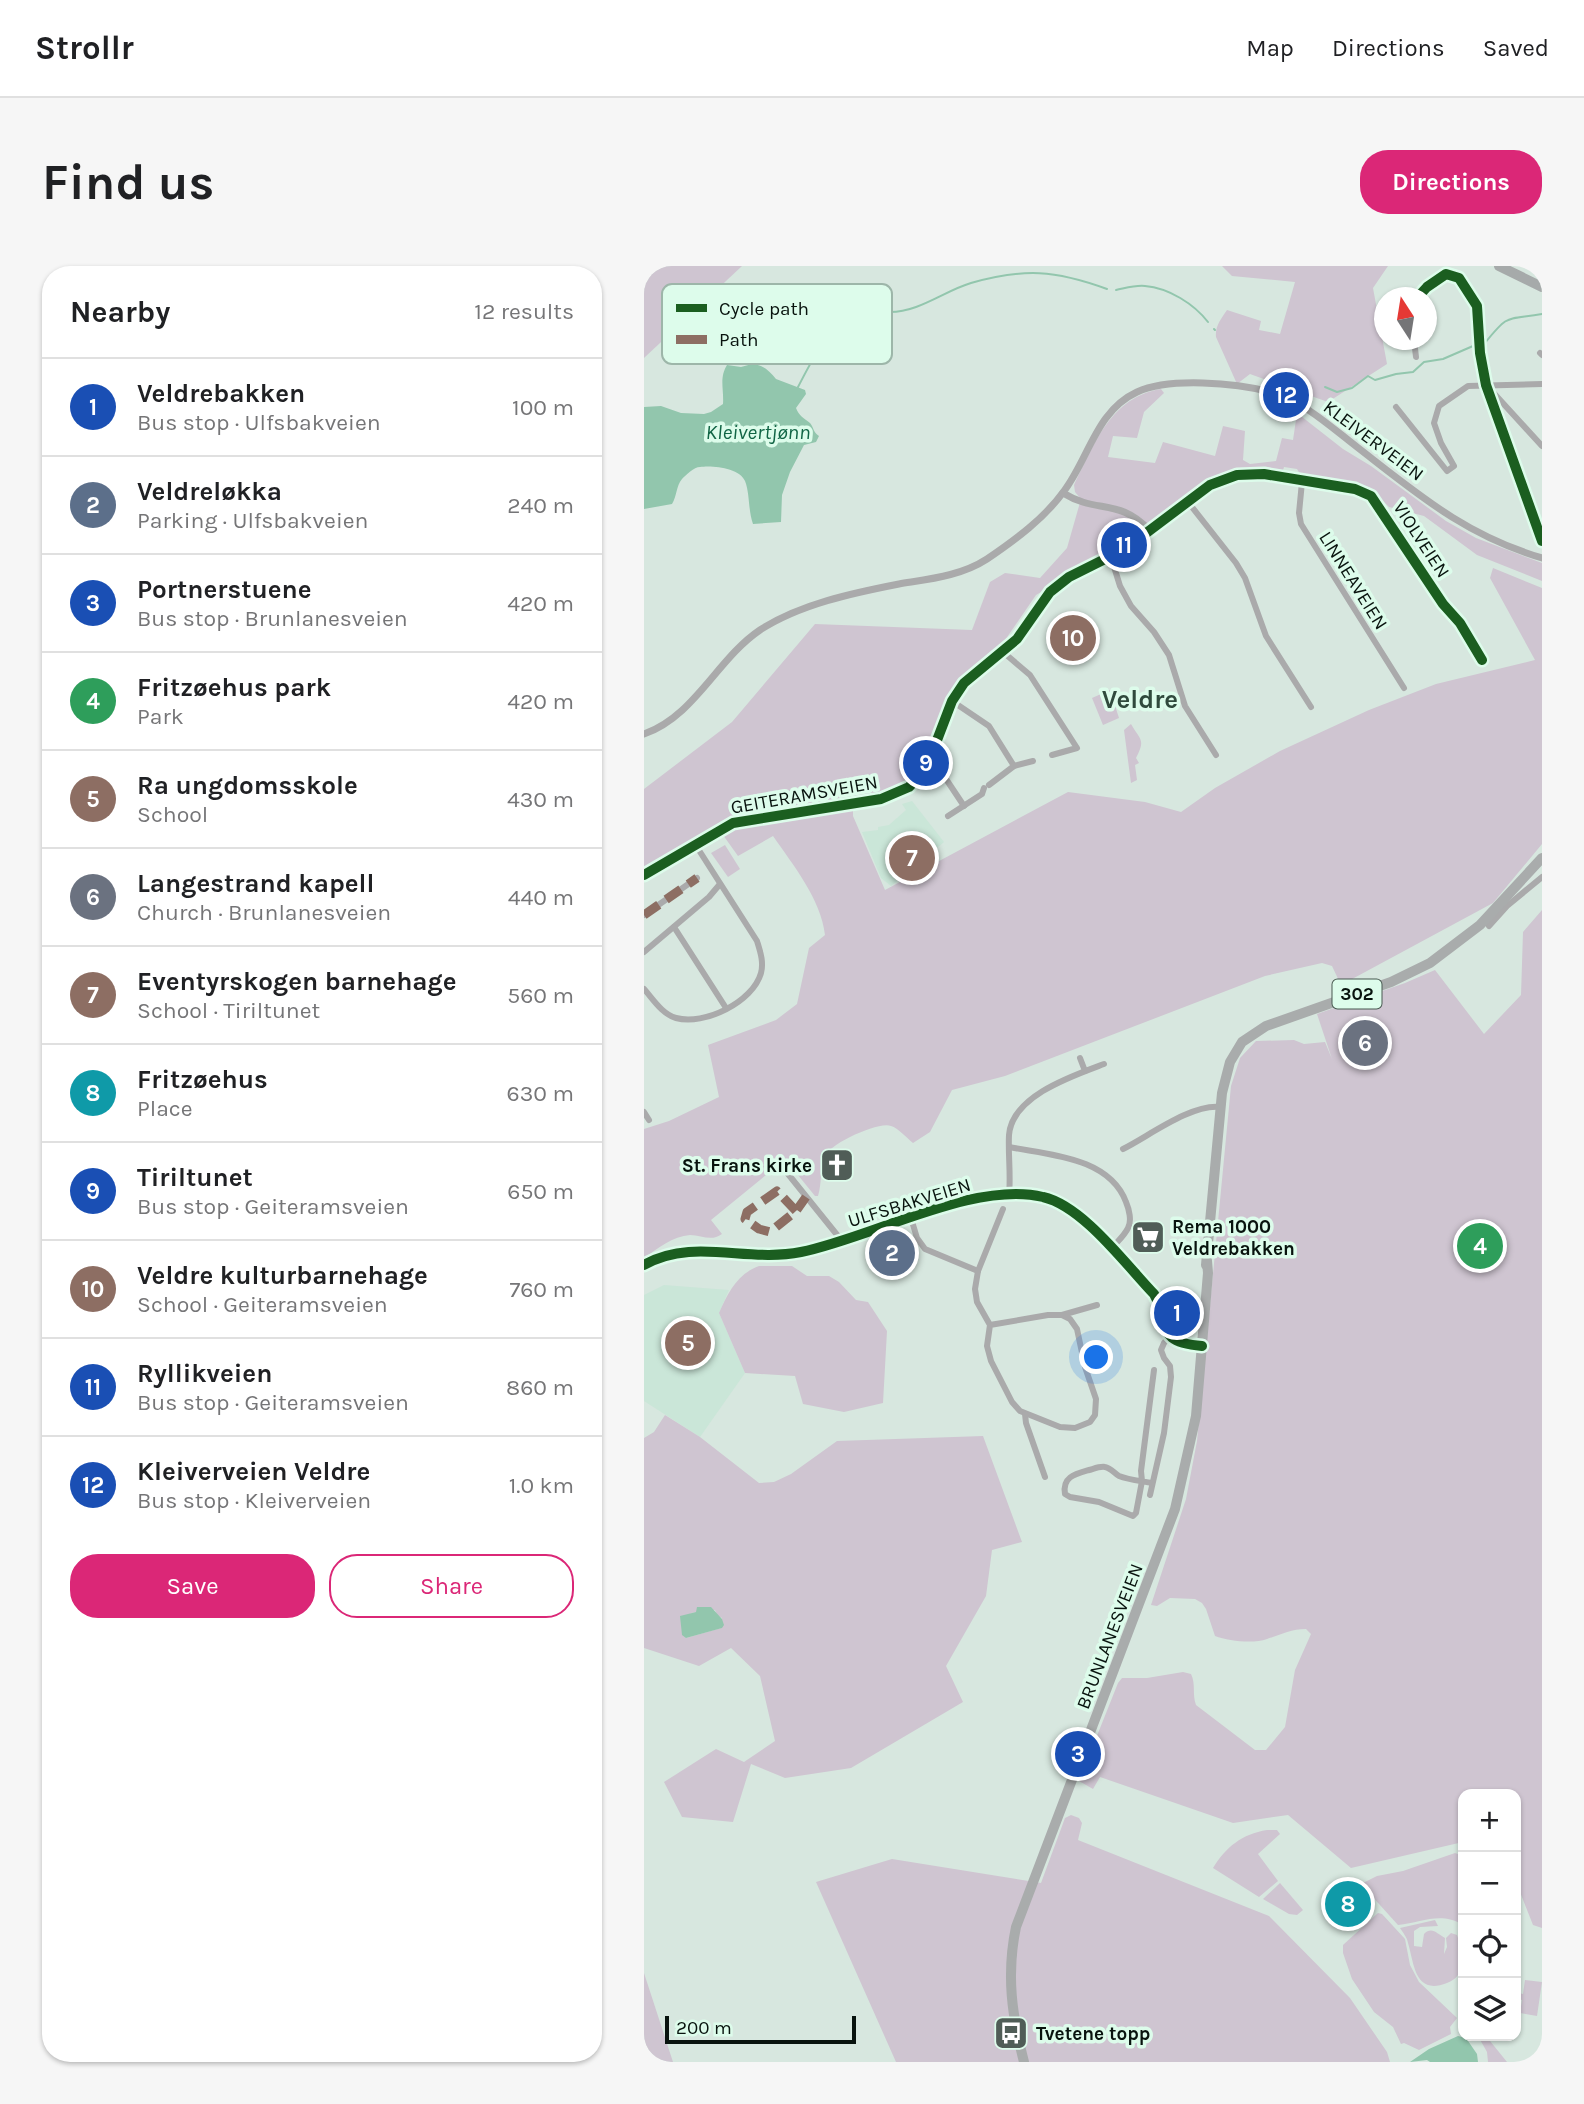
<!DOCTYPE html>
<html lang="en">
<head>
<meta charset="utf-8">
<style>
  :root { --surface:#fff; --page:#f6f6f6; --text:#202124; --muted:#757577; --line:#e0e0e0; --accent:#db2777 }
  body { margin:0; font-family:Karla,sans-serif; background:var(--page); color:var(--text) }
  .controls { position:absolute; right:21px; bottom:21px; display:grid; overflow:hidden; border-radius:14px; box-shadow:0 2px 5px #0004 }
  .controls button { width:63px; height:63px; display:grid; place-items:center; padding:0; border:0; border-bottom:2px solid var(--line); background:var(--surface); color:var(--text); font:35px sans-serif }
  .compass { position:absolute; left:730px; top:21px; width:63px; height:63px; border-radius:50%; background:var(--surface); box-shadow:0 2px 5px #0004; rotate:348deg }
  .scale { position:absolute; left:21px; bottom:18px; width:191px; box-sizing:border-box; padding-left:7px; border:4px solid #08130e; border-top:0; font-size:19px; line-height:24px; white-space:nowrap; color:#08130e; -webkit-text-stroke:5px #ddfceb; paint-order:stroke }
  .you { position:absolute; left:453px; top:1092px; width:24px; height:24px; margin:-18px; border:5px solid #fff; border-radius:50%; background:#1a73e8; box-shadow:0 0 0 10px #1a73e833 }
  .badge { display:grid; place-items:center; width:46px; height:46px; border-radius:50%; background:var(--accent); color:#fff; font-size:23px; font-weight:700 }
  .pin { position:absolute; translate:-50% -50%; border:4px solid #fff; box-shadow:0 2px 7px #0006 }
  .list { margin:0; padding:0; list-style:none }
  h2 { display:flex; justify-content:space-between; align-items:center; height:91px; margin:0; padding:0 28px; font-size:30px }
  h2 small { font-size:23px; font-weight:400; color:var(--muted) }
  .list li { display:grid; grid-template-columns:46px 1fr auto; gap:21px; align-items:center; box-sizing:border-box; height:98px; padding:0 28px; border-top:2px solid var(--line) }
  .list b { display:block; font-size:26px; white-space:nowrap }
  .list p { margin:0; font-size:23px; white-space:nowrap; color:var(--muted) }
  .list em { font-size:23px; font-style:normal; color:var(--muted) }
  .actions { display:flex; gap:14px; padding:21px 28px }
  .actions a { flex:1; padding:16px 0; border:2px solid var(--accent); border-radius:28px; text-align:center; font-size:24px; color:var(--accent) }
  .actions .main { background:var(--accent); color:#fff }
  .icon { flex:none; width:38px; height:38px; fill:none; stroke:currentColor; stroke-width:2; stroke-linecap:round; stroke-linejoin:round }
  .map { position:relative; flex:none; width:898px; height:1796px; overflow:hidden; border-radius:28px }
  header { display:flex; align-items:center; gap:42px; box-sizing:border-box; height:98px; padding:0 35px; background:var(--surface); border-bottom:2px solid var(--line) }
  header strong { font-size:33px }
  nav { display:flex; gap:38px; margin-inline-start:auto; font-size:24px }
  .intro { display:flex; align-items:center; justify-content:space-between; box-sizing:border-box; height:168px; padding:0 42px }
  h1 { margin:0; font-size:49px }
  .button { padding:18px 32px; border-radius:28px; background:var(--accent); color:#fff; font-size:24px; font-weight:700 }
  main { display:flex; gap:42px; padding:0 42px }
  aside { flex:1; background:var(--surface); border-radius:28px; box-shadow:0 2px 5px #0004 }
  .map>svg:first-child { display:block }
</style>
</head>
<body>
<header>
<strong>Strollr</strong>
<nav><a>Map</a><a>Directions</a><a>Saved</a></nav>
</header>
<div class="intro"><h1>Find us</h1><a class="button">Directions</a></div>
<main>
<aside>
<h2>Nearby<small>12 results</small></h2>
<ul class="list">
<li><span class="badge" style="background:#1a4fb4">1</span><div><b>Veldrebakken</b><p>Bus stop · Ulfsbakveien</p></div><em>100 m</em></li>
<li><span class="badge" style="background:#5c6f8a">2</span><div><b>Veldreløkka</b><p>Parking · Ulfsbakveien</p></div><em>240 m</em></li>
<li><span class="badge" style="background:#1a4fb4">3</span><div><b>Portnerstuene</b><p>Bus stop · Brunlanesveien</p></div><em>420 m</em></li>
<li><span class="badge" style="background:#2e9e5b">4</span><div><b>Fritzøehus park</b><p>Park</p></div><em>420 m</em></li>
<li><span class="badge" style="background:#8d6e63">5</span><div><b>Ra ungdomsskole</b><p>School</p></div><em>430 m</em></li>
<li><span class="badge" style="background:#6b7280">6</span><div><b>Langestrand kapell</b><p>Church · Brunlanesveien</p></div><em>440 m</em></li>
<li><span class="badge" style="background:#8d6e63">7</span><div><b>Eventyrskogen barnehage</b><p>School · Tiriltunet</p></div><em>560 m</em></li>
<li><span class="badge" style="background:#0f9aa8">8</span><div><b>Fritzøehus</b><p>Place</p></div><em>630 m</em></li>
<li><span class="badge" style="background:#1a4fb4">9</span><div><b>Tiriltunet</b><p>Bus stop · Geiteramsveien</p></div><em>650 m</em></li>
<li><span class="badge" style="background:#8d6e63">10</span><div><b>Veldre kulturbarnehage</b><p>School · Geiteramsveien</p></div><em>760 m</em></li>
<li><span class="badge" style="background:#1a4fb4">11</span><div><b>Ryllikveien</b><p>Bus stop · Geiteramsveien</p></div><em>860 m</em></li>
<li><span class="badge" style="background:#1a4fb4">12</span><div><b>Kleiverveien Veldre</b><p>Bus stop · Kleiverveien</p></div><em>1.0 km</em></li>
</ul>
<div class="actions"><a class="main">Save</a><a>Share</a></div>
</aside>
<div class="map">
<svg width="898" height="1796" viewBox="0 0 898 1796">
  <rect width="100%" height="100%" fill="#d7e7df"/>
  <g fill="#cae6d8">
    <path d="M 268,535 L 300,576 L 247,620 L 237,612 L 218,566 L 234,564 L 234,561 L 245,559 L 262,544 L 258,538 Z"/>
    <path d="M 20,1019 L 85,1024 L 75,1047 L 101,1107 L 56,1171 L 0,1135 L 0,1029 Z"/>
  </g>
  <g fill="#cfc5d1" fill-rule="evenodd">
    <path d="M 0,0 L 98,0 L 0,92 Z"/>
    <path d="M 578,0 L 744,0 L 729,22 L 743,98 L 684,136 L 606,108 L 593,118 L 572,71 C 571,60 577,53 583,44 L 617,55 L 615,64 L 636,68 L 651,16 L 588,10 Z"/>
    <path d="M 517,123 L 520,127 L 500,146 L 493,172 L 469,170 L 464,191 L 511,197 L 519,176 L 571,190 L 579,160 L 601,165 L 599,194 L 606,198 L 632,195 L 638,172 L 649,174 L 653,147 L 699,183 L 727,200 L 802,255 L 832,272 L 898,297 L 898,315 L 833,289 L 780,250 L 745,241 L 725,221 L 658,211 L 653,203 L 640,201 L 638,208 L 601,205 L 569,212 L 505,263 L 392,329 L 357,380 L 299,440 L 274,506 L 250,525 L 209,535 L 209,550 L 241,624 L 424,526 L 501,536 L 537,546 L 571,522 L 636,485 L 725,444 L 792,418 L 891,394 L 846,312 L 849,302 L 898,322 L 898,578 L 849,637 L 697,719 L 688,700 L 678,697 L 621,710 L 361,810 L 308,824 L 286,866 L 269,877 C 263,872 254,862 247,860 C 234,855 184,879 180,891 C 176,904 178,917 174,930 L 171,930 L 145,898 L 138,896 L 67,954 L 78,968 C 67,976 58,969 46,969 C 29,970 13,983 0,992 L 0,863 L 25,855 L 75,831 L 64,779 L 132,754 L 153,738 L 165,682 L 181,669 C 177,633 149,599 129,570 L 94,590 L 74,562 L 0,605 L 0,523 L 88,456 L 171,358 L 328,364 L 346,316 L 361,307 L 396,312 L 423,282 L 437,233 L 431,226 L 430,219 C 450,178 467,131 517,123 Z"/>
    <path d="M 466,424 L 475,452 L 459,459 L 448,432 Z"/>
    <path d="M 487,458 C 496,474 502,473 492,492 L 495,497 L 491,499 L 493,514 L 487,517 L 480,464 Z"/>
    <path d="M 81,579 L 96,603 L 84,611 L 67,587 Z"/>
    <path d="M 898,644 L 898,1662 L 889,1659 L 872,1616 L 872,1528 L 819,1528 L 819,1576 L 707,1602 L 644,1549 L 589,1557 L 456,1511 L 449,1523 L 435,1515 L 474,1417 L 478,1412 L 503,1412 L 539,1406 L 547,1408 C 552,1418 548,1428 552,1439 L 611,1484 L 622,1484 L 641,1461 L 651,1404 L 667,1368 L 662,1363 C 647,1363 636,1369 623,1373 C 609,1378 585,1375 571,1370 L 562,1343 L 558,1337 L 551,1333 L 526,1332 L 513,1340 L 507,1339 L 542,1233 L 553,1175 L 587,820 L 596,792 L 612,775 L 650,774 L 660,778 L 681,776 L 688,793 L 673,748 L 761,717 L 791,704 L 840,768 L 877,729 L 879,666 Z"/>
    <path d="M 115,1000 L 148,1000 L 163,1010 L 185,1010 L 195,1016 L 212,1034 L 224,1036 L 243,1065 L 239,1137 L 200,1146 L 159,1138 L 151,1110 L 101,1107 L 75,1047 C 84,1027 93,1008 115,1000 Z"/>
    <path d="M 21,1149 L 56,1171 L 115,1217 L 130,1216 L 147,1208 L 193,1175 L 339,1170 L 378,1276 L 348,1284 L 342,1330 L 302,1400 L 319,1436 L 207,1502 L 141,1512 L 107,1498 L 89,1556 L 38,1551 L 20,1516 L 72,1483 L 100,1496 L 131,1475 L 116,1410 L 87,1382 L 55,1400 L 0,1382 L 0,1172 L 10,1166 ZM 71,1344 L 73,1349 L 78,1352 L 77,1362 L 42,1372 L 39,1366 L 47,1347 Z"/>
    <path d="M 427,1549 L 435,1552 L 438,1557 L 434,1574 L 625,1650 L 706,1732 L 743,1786 L 746,1796 L 252,1796 L 172,1616 L 248,1593 L 397,1617 L 421,1552 Z"/>
    <path d="M 623,1564 L 633,1564 L 636,1568 L 614,1588 L 634,1615 L 615,1631 L 569,1602 C 582,1581 598,1568 623,1564 Z"/>
    <path d="M 811,1587 L 819,1590 L 819,1659 C 796,1645 778,1657 754,1659 L 717,1618 L 733,1610 L 759,1605 Z"/>
    <path d="M 636,1617 L 659,1644 L 653,1649 L 645,1648 L 619,1633 Z"/>
    <path d="M 734,1647 L 738,1648 L 761,1673 L 766,1699 L 775,1716 L 813,1752 L 806,1761 L 807,1768 L 775,1784 L 760,1777 L 757,1778 L 749,1761 L 730,1746 L 708,1713 L 699,1687 L 699,1679 Z"/>
    <path d="M 791,1654 L 794,1660 L 776,1661 L 770,1665 L 770,1680 L 778,1681 L 780,1668 C 788,1660 793,1668 801,1672 L 800,1688 L 803,1681 L 802,1672 L 807,1667 L 813,1669 L 815,1675 L 819,1674 L 815,1679 C 815,1696 823,1709 803,1717 C 770,1730 770,1696 764,1677 C 763,1671 759,1667 756,1662 Z"/>
    <path d="M 0,1705 L 0,1707 L 29,1796 L 0,1796 Z"/>
    <path d="M 881,1714 L 898,1716 L 893,1750 L 876,1747 L 878,1734 L 874,1733 L 875,1727 L 879,1728 Z"/>
    <path d="M 834,1770 L 842,1770 L 863,1796 L 844,1796 L 843,1786 Z"/>
  </g>
  <g fill="#92c6ad">
    <path d="M 108,98 C 120,99 125,105 132,113 L 161,124 L 162,128 L 152,142 C 155,150 160,152 166,157 C 170,162 169,166 175,170 L 172,176 L 160,179 L 146,206 L 138,229 L 137,256 L 109,258 C 104,244 106,228 101,215 C 96,202 68,199 56,201 C 50,201 42,209 38,213 C 32,220 33,230 28,238 L 0,243 L 0,141 L 17,140 L 37,147 L 60,148 L 67,146 L 79,138 C 80,123 75,112 83,99 L 97,101 Z"/>
    <path d="M 53,1341 L 67,1341 L 78,1353 L 80,1359 L 78,1362 L 42,1372 L 38,1369 L 36,1350 L 52,1346 Z"/>
    <path d="M 814,1770 L 822,1772 L 833,1788 L 834,1796 L 786,1796 L 783,1794 L 766,1796 L 785,1783 Z"/>
  </g>
  <g fill="none" stroke-linecap="round" stroke-linejoin="round">
    <g stroke="#92c6ad" stroke-width="2">
      <path d="M 472,24 C 482,22 491,19 501,20 C 525,22 550,38 564,56"/>
      <path d="M 570,63 L 571,64"/>
      <path d="M 841,77 C 865,47 862,54 898,48"/>
      <path d="M 154,121 C 168,94 186,57 214,43 C 225,44 235,47 246,46 C 275,46 300,25 327,17 C 380,2 411,4 463,23"/>
      <path d="M 681,121 L 693,126 L 708,122 L 724,110 L 731,114 L 752,108 L 769,106 L 780,96 L 799,93 L 829,80"/>
    </g>
    <g stroke="#aaaaab" stroke-width="6">
      <path d="M 773,32 L 783,21 L 802,8 L 815,12 L 833,40 L 836,87 L 842,119 L 898,275"/>
      <path d="M 770,74 L 772,91"/>
      <path d="M 896,87 L 898,89"/>
      <path d="M 846,123 L 898,180"/>
      <path d="M 752,141 L 803,205 L 810,200 L 797,177 L 790,157 L 795,140 L 824,120 L 898,118"/>
      <path d="M 658,216 L 655,247 L 657,258 L 760,422"/>
      <path d="M 544,236 L 592,297 L 601,312 L 622,370 L 667,441"/>
      <path d="M 505,264 C 540,238 572,206 618,208 C 637,209 657,215 676,218 C 698,221 721,221 734,240 L 799,338 L 816,357 L 838,394"/>
      <path d="M 467,291 L 476,320 L 487,340 L 510,366 L 525,389 L 541,440 L 572,489"/>
      <path d="M 359,386 L 386,409 L 433,482 L 408,489"/>
      <path d="M 308,435 L 345,460 L 370,500"/>
      <path d="M 285,496 L 296,504 L 320,540"/>
      <path d="M 345,519 L 370,500 L 389,495"/>
      <path d="M 304,550 L 338,528 L 340,522"/>
      <path d="M 0,649 L 53,612"/>
      <path d="M 845,660 L 863,640 L 898,611"/>
      <path d="M 30,661 L 82,742"/>
      <path d="M 0,686 L 65,631 L 76,618"/>
      <path d="M 0,723 C 9,733 18,748 32,752 C 60,760 109,736 117,707 C 120,696 116,685 113,675 L 51,578"/>
      <path d="M 436,792 L 441,805"/>
      <path d="M 0,846 L 5,854"/>
      <path d="M 365,881 C 405,889 465,891 482,936 C 485,943 488,955 484,962 C 481,969 472,977 467,983"/>
      <path d="M 479,883 C 505,870 547,838 576,841"/>
      <path d="M 140,903 L 198,975"/>
      <path d="M 365,929 C 367,909 364,889 365,869 C 368,830 428,810 460,798"/>
      <path d="M 267,952 L 273,972 L 281,983 L 334,1005"/>
      <path d="M 0,999 L 17,990 L 47,985"/>
      <path d="M 418,1049 L 453,1039"/>
      <path d="M 346,1059 L 404,1049 L 418,1049 L 426,1053 L 433,1063 L 441,1101 L 452,1133 L 451,1149 L 446,1156 L 431,1162 L 416,1161 L 376,1145 L 368,1136 L 347,1095 L 343,1080 L 346,1059 L 333,1036 L 331,1023 L 334,1005 L 359,943"/>
      <path d="M 381,1148 L 382,1157 L 401,1211"/>
      <path d="M 508,1217 C 498,1215 485,1214 475,1210 C 470,1207 467,1202 461,1201 C 456,1200 449,1203 445,1204 C 431,1208 418,1211 421,1228 L 426,1231 L 455,1236 L 489,1250 L 492,1247 L 498,1215 L 497,1205 L 510,1104"/>
      <path d="M 506,1229 L 520,1167 L 527,1111 L 526,1100 L 520,1092 L 517,1084 L 520,1077 L 526,1070"/>
    </g>
    <g stroke="#aaaaab" stroke-width="7">
      <path d="M 0,468 C 51,450 73,393 116,364 C 156,338 209,327 255,318 C 285,313 317,310 343,293 C 371,274 401,252 420,225 C 445,192 452,145 493,126 C 526,111 591,117 627,126 C 659,135 687,161 713,181 C 775,229 821,269 898,292"/>
      <path d="M 0,609 L 89,557 L 244,531 L 265,521 L 275,513 L 285,496 L 308,435 L 320,417 L 373,373 L 406,326 L 425,311 L 481,283 L 505,264 C 475,232 453,248 419,227"/>
      <path d="M 47,985 C 83,984 117,993 153,987 C 228,974 343,904 415,936 C 443,948 487,1004 510,1028 C 528,1060 510,1076 558,1080"/>
    </g>
    <g stroke="#a9acac" stroke-width="10">
      <path d="M 562,999 L 578,827 L 586,796 L 598,776 L 622,760 L 747,716 L 786,697 L 836,659 L 898,592"/>
      <path d="M 380,1796 C 368,1750 362,1709 372,1661 L 531,1243 L 552,1150 L 564,1007 L 563,995"/>
    </g>
    <path stroke="#a6aaaa" stroke-width="10" d="M 855,0 L 898,21"/>
    <g stroke="#8d6e63" stroke-width="9" stroke-dasharray="18 9" stroke-linecap="butt">
      <path d="M 0,649 L 53,612"/>
      <path d="M 152,945 L 133,925 L 103,946 L 101,953 L 115,963 L 126,966 L 152,945 L 162,931"/>
    </g>
    <g stroke="#ddfceb" stroke-width="15">
      <g id="cycleway">
        <path d="M 773,32 L 783,21 L 802,8 L 815,12 L 833,40 L 836,87 L 842,119 L 898,275"/>
        <path d="M 0,609 L 89,557 L 237,533 L 265,521 L 282,503 L 308,435 L 320,417 L 373,373 L 406,326 L 425,311 L 481,283 L 566,219 L 593,209 L 620,208 L 711,223 L 727,230 L 799,338 L 816,357 L 838,394"/>
        <path d="M 0,999 C 49,971 103,997 157,986 C 227,972 331,914 399,931 C 439,940 482,999 510,1028 C 528,1060 510,1076 558,1080"/>
      </g>
    </g>
    <use href="#cycleway" stroke="#1b5e20" stroke-width="10"/>
  </g>
  <defs>
    <g id="church-square" transform="scale(1.75)"><rect x="-9" y="-9" width="18" height="18" rx="4" fill="#505d57" stroke="#ddfceb"/><path d="M-1.2-6h2.4v3.5h3.3v2.4h-3.3V6h-2.4V-.1h-3.3v-2.4h3.3Z" fill="#fff"/></g>
    <g id="supermarket-square" transform="scale(1.75)"><rect x="-9" y="-9" width="18" height="18" rx="4" fill="#505d57" stroke="#ddfceb"/><path d="M-6-5.5h2.5l.6 2H6L4.5 2H-2.5L-4.4-4H-6ZM-1.5 3.2a1.3 1.3 0 1 0 .1 0ZM3 3.2a1.3 1.3 0 1 0 .1 0Z" fill="#fff"/></g>
    <g id="bus-square" transform="scale(1.75)"><rect x="-9" y="-9" width="18" height="18" rx="4" fill="#505d57" stroke="#ddfceb"/><path d="M-5-6H5V4H4V6H2V4H-2V6H-4V4H-5ZM-3.5-4V0h7V-4ZM-3.5 1.2v1.5H-2V1.2ZM2 1.2v1.5H3.5V1.2Z" fill="#fff"/></g>
  </defs>
  <g fill-rule="evenodd">
    <use href="#church-square" x="193" y="899"/>
    <use href="#supermarket-square" x="504" y="971"/>
    <use href="#bus-square" x="367" y="1767"/>
  </g>
  <g text-anchor="middle" stroke-width="7" stroke-linejoin="round" paint-order="stroke">
    <rect fill="#ddfceb" stroke="#485950" stroke-width="2" x="688.5" y="713.5" width="49" height="29" rx="5"/>
    <g font-size="18" font-weight="bold" fill="#08130e">
      <text x="713" y="734">302</text>
    </g>
    <g font-size="19" fill="#08130e" stroke="#ddfceb">
      <text transform="translate(730 174) rotate(37)" y="7">KLEIVERVEIEN</text>
      <text transform="translate(778 273) rotate(57)" y="7">VIOLVEIEN</text>
      <text transform="translate(710 314) rotate(58)" y="7">LINNEAVEIEN</text>
      <text transform="translate(160 528) rotate(-10)" y="7">GEITERAMSVEIEN</text>
      <text transform="translate(265 936) rotate(-17)" y="7">ULFSBAKVEIEN</text>
      <text transform="translate(465 1370) rotate(-69)" y="7">BRUNLANESVEIEN</text>
    </g>
    <g font-size="19" font-weight="bold" fill="#08130e" stroke="#ddfceb" text-anchor="start">
      <text x="168" y="906" text-anchor="end">St. Frans kirke</text>
      <text x="528" y="967">Rema 1000<tspan x="528" dy="22">Veldrebakken</tspan></text>
      <text x="392" y="1774">Tvetene topp</text>
    </g>
    <g font-size="21" font-style="italic" fill="#116545" stroke="#ddfceb">
      <text x="114" y="173">Kleivertjønn</text>
    </g>
    <g font-size="26" font-weight="bold" fill="#304a3d" stroke="#ddfceb">
      <text x="496" y="442">Veldre</text>
    </g>
  </g>
  <rect x="18" y="18" width="230" height="80" rx="10" fill="#ddfceb" stroke="#9db6a9" stroke-width="2"/>
  <rect x="32" y="38" width="31" height="8" fill="#1b5e20"/>
  <rect x="32" y="69" width="31" height="9" fill="#8d6e63"/>
  <g font-size="19" fill="#08130e">
    <text x="75" y="49">Cycle path</text>
    <text x="75" y="80">Path</text>
  </g>
</svg>
<div class="controls">
<button>+</button>
<button>−</button>
<button><svg class="icon" aria-label="locate" viewBox="0 0 24 24"><circle cx="12" cy="12" r="6"/><path d="M12 2v4M12 18v4M2 12h4M18 12h4"/></svg></button>
<button><svg class="icon" aria-label="layers" viewBox="0 0 24 24"><path d="M12 4l9 5-9 5-9-5zM3 14l9 5 9-5"/></svg></button>
</div>
<svg class="compass" viewBox="-18 -18 36 36"><path d="M0-13l5 13h-10z" fill="#e53935"/><path d="M0 13l5-13h-10z" fill="#757577"/></svg>
<div class="scale">200 m</div>
<div class="you"></div>
<div class="pin badge" style="left:533px;top:1047px;background:#1a4fb4">1</div>
<div class="pin badge" style="left:248px;top:987px;background:#5c6f8a">2</div>
<div class="pin badge" style="left:434px;top:1488px;background:#1a4fb4">3</div>
<div class="pin badge" style="left:836px;top:980px;background:#2e9e5b">4</div>
<div class="pin badge" style="left:44px;top:1077px;background:#8d6e63">5</div>
<div class="pin badge" style="left:721px;top:777px;background:#6b7280">6</div>
<div class="pin badge" style="left:268px;top:592px;background:#8d6e63">7</div>
<div class="pin badge" style="left:704px;top:1638px;background:#0f9aa8">8</div>
<div class="pin badge" style="left:282px;top:497px;background:#1a4fb4">9</div>
<div class="pin badge" style="left:429px;top:372px;background:#8d6e63">10</div>
<div class="pin badge" style="left:480px;top:279px;background:#1a4fb4">11</div>
<div class="pin badge" style="left:642px;top:129px;background:#1a4fb4">12</div>
</div>
</main>
</body>
</html>
